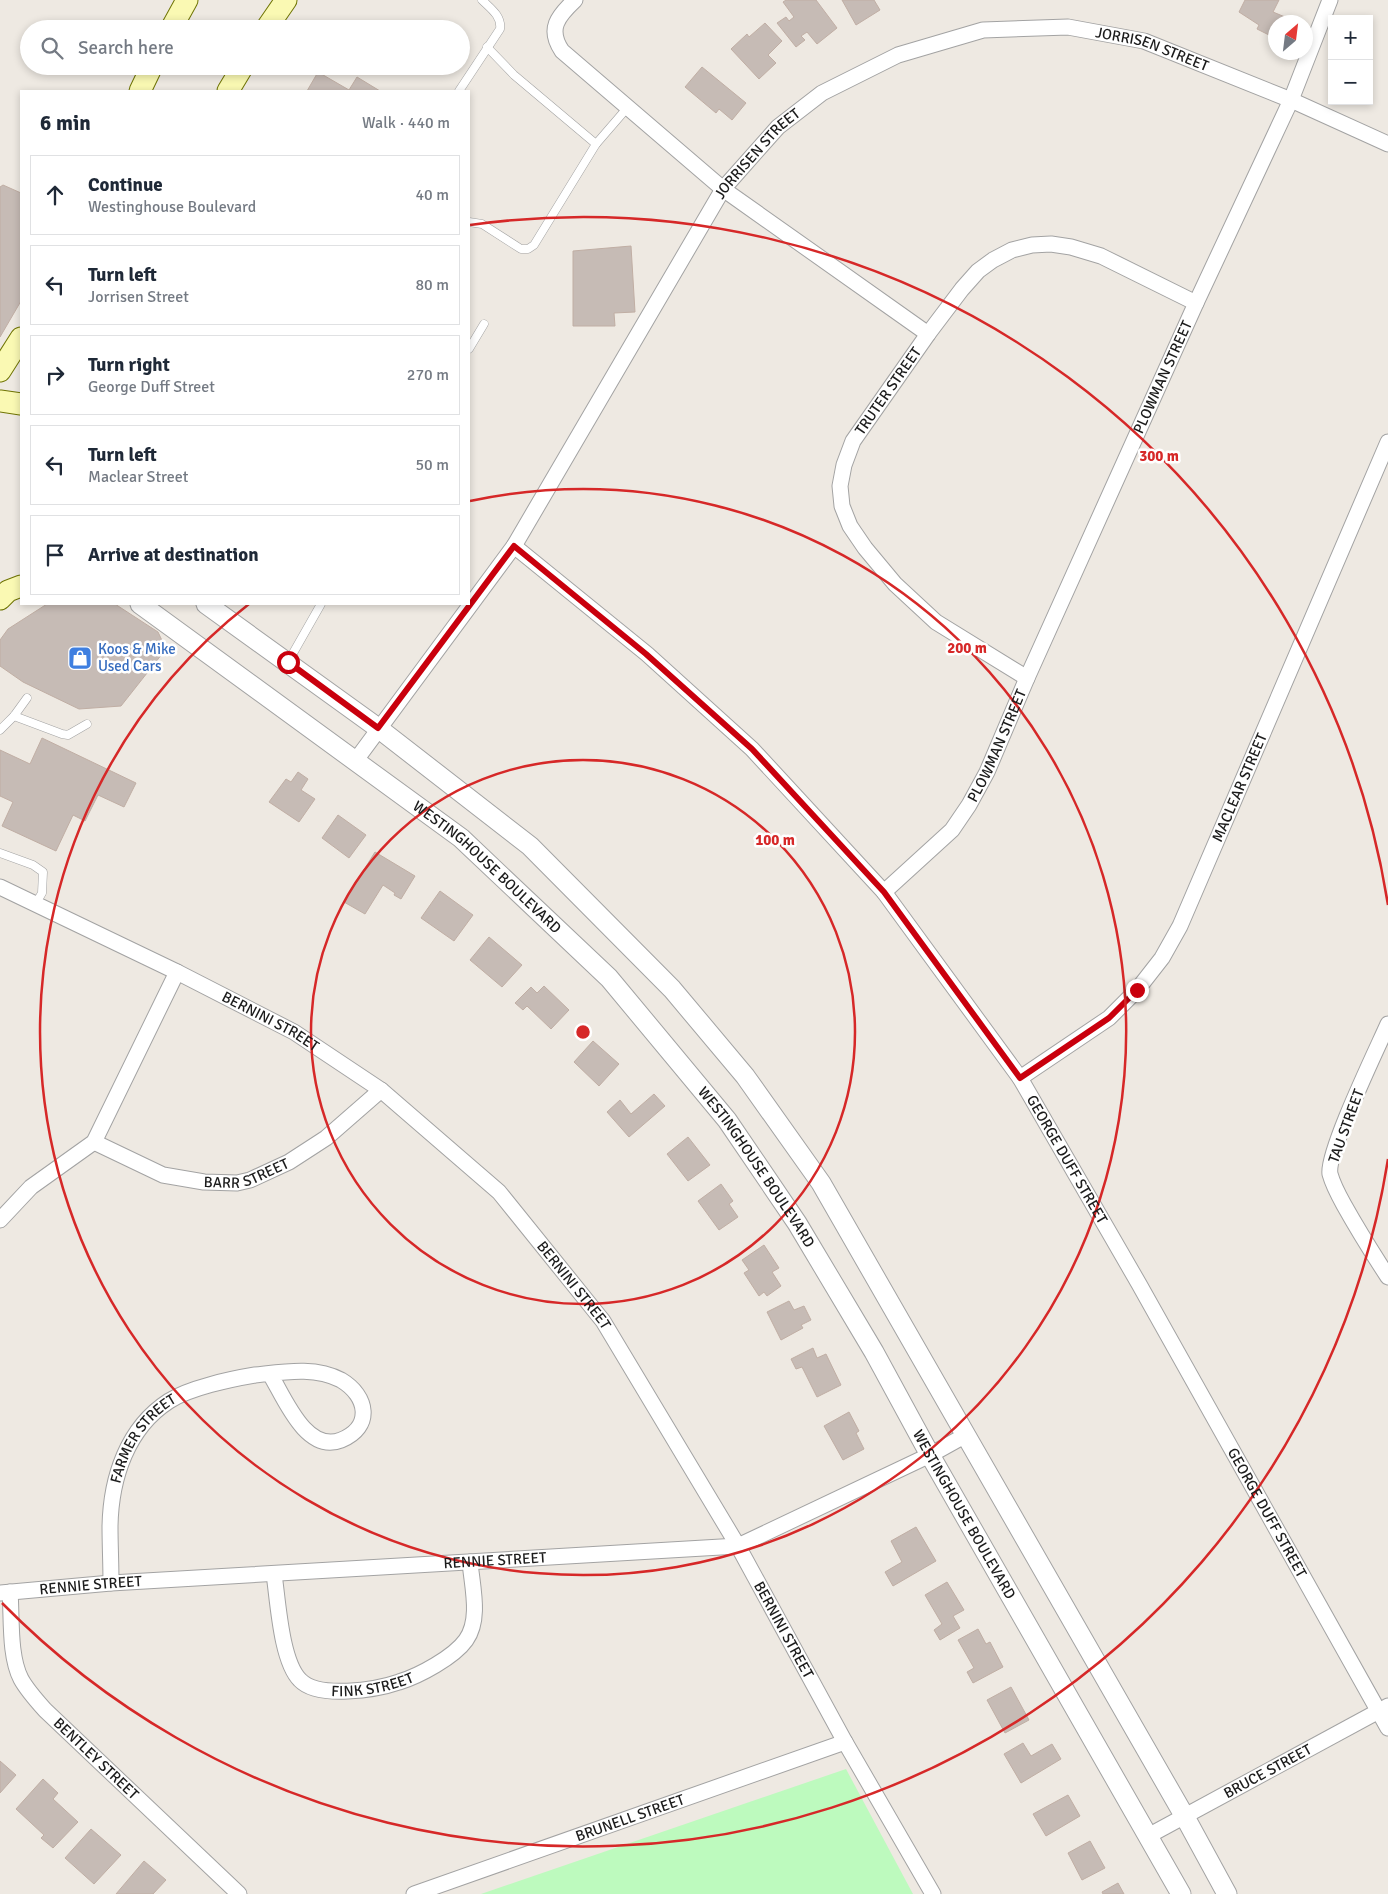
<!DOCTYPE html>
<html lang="en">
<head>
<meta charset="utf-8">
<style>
  :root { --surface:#fff; --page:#f2f2f3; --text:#1f2937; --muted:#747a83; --line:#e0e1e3 }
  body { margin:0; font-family:Signika,sans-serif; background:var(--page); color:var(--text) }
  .controls { position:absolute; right:15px; top:15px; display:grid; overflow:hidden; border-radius:0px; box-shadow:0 2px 8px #0003 }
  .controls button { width:45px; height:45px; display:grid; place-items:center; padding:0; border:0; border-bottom:1px solid var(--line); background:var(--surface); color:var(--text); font:25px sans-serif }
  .compass { position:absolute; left:1268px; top:15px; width:45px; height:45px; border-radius:50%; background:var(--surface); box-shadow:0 2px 8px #0003; rotate:28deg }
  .stop { position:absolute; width:15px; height:15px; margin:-11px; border:4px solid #c9000d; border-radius:50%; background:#fff }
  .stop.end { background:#c9000d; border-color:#fff; box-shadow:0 1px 5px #0008 }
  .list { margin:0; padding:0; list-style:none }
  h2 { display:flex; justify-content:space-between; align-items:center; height:65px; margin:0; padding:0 20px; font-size:21px }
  h2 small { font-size:16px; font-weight:400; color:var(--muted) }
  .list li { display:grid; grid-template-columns:32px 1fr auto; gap:15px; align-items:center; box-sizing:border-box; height:80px; margin:0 10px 10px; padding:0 10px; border:1px solid var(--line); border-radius:0px }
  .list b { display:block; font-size:19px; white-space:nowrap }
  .list p { margin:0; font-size:16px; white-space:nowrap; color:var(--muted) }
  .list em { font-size:16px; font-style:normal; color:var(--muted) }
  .icon { flex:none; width:28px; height:28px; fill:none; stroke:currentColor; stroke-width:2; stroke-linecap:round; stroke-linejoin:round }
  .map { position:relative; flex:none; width:1388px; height:1894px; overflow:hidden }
  .search { position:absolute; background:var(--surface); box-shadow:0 2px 8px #0003; left:20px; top:20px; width:450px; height:55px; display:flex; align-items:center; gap:12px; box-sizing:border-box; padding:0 18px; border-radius:28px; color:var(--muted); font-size:19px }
  .panel { position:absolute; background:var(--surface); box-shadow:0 2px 8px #0003; left:20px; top:90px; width:450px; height:515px; border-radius:0px }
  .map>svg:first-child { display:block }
</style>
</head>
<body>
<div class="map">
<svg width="1388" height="1894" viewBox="0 0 1388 1894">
  <rect width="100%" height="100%" fill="#eee9e2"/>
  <path fill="#bdfabe" d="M 846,1769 L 913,1894 L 481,1894 Z"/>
  <g fill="#c6bbb5" stroke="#c0aea4">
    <path d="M 786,0 L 816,0 L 837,28 L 817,44 L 807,32 L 801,36 L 805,40 L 796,47 L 777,23 L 786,17 L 789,21 L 794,17 L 783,2 Z"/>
    <path d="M 842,0 L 874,0 L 880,10 L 856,25 Z"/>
    <path d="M 1245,0 L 1279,0 L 1273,12 L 1285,17 L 1283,22 L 1276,22 L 1275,38 L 1257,29 L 1259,25 L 1239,12 Z"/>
    <path d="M 765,23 L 782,41 L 768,55 L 776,63 L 759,79 L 731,49 L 747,34 L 749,37 Z"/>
    <path d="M 702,67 L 746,103 L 732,120 L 719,109 L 716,113 L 685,87 Z"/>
    <path d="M 318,72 L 349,90 L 357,77 L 380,91 L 307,91 Z"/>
    <path d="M 3,185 L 21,193 L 21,301 L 0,337 L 0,187 Z"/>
    <path d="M 631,246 L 635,312 L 614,313 L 615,326 L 573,326 L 573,251 Z"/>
    <path d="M 47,604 L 115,604 L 158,632 L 166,649 L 121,706 L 79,709 L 23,682 L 0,666 L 0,640 L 8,629 Z"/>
    <path d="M 42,738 L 136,783 L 124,807 L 98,795 L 85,821 L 73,815 L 56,851 L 2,826 L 13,802 L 0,796 L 0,750 L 30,764 Z"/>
    <path d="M 298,772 L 308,779 L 301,790 L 315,799 L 299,822 L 269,802 L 286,779 L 291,782 Z"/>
    <path d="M 338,815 L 366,835 L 349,858 L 322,838 Z"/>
    <path d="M 375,852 L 415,876 L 401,899 L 394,895 L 395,893 L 383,885 L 365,914 L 344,902 Z"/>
    <path d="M 440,891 L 473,915 L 454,941 L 421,918 Z"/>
    <path d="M 489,937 L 522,965 L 502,987 L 470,960 Z"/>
    <path d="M 544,986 L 569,1010 L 551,1029 L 527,1006 L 523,1010 L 515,1003 L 531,987 L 537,993 Z"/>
    <path d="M 593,1041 L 619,1064 L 599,1086 L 574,1062 Z"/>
    <path d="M 654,1094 L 665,1106 L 629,1137 L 607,1112 L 620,1100 L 631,1114 Z"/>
    <path d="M 688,1137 L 710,1165 L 688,1181 L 667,1154 Z"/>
    <path d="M 721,1184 L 733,1201 L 729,1204 L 738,1217 L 719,1230 L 698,1201 Z"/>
    <path d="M 764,1245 L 779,1268 L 772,1272 L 781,1286 L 767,1296 L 764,1292 L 759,1296 L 744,1273 L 749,1270 L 742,1260 Z"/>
    <path d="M 789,1301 L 794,1310 L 804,1306 L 811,1320 L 801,1325 L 803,1328 L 781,1340 L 767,1312 Z"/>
    <path d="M 813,1348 L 817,1358 L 826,1354 L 841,1385 L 817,1397 L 802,1367 L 796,1369 L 791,1359 Z"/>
    <path d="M 849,1412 L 859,1431 L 856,1433 L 864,1449 L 843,1460 L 824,1426 Z"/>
    <path d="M 916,1527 L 936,1561 L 893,1586 L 885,1572 L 902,1562 L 891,1541 Z"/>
    <path d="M 947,1582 L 964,1610 L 953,1616 L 960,1628 L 940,1640 L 934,1630 L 942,1624 L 925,1595 Z"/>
    <path d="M 978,1629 L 986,1644 L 990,1642 L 1003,1667 L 973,1683 L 967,1672 L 974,1668 L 958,1640 Z"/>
    <path d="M 1011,1687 L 1029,1720 L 1005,1733 L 987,1700 Z"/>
    <path d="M 1023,1743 L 1031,1756 L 1052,1744 L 1061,1759 L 1021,1783 L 1004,1754 Z"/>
    <path d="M 0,1761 L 16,1775 L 0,1793 Z"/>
    <path d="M 43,1779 L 58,1793 L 53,1799 L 78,1822 L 53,1848 L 41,1838 L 44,1835 L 16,1809 Z"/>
    <path d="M 1068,1795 L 1080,1816 L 1046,1836 L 1033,1814 Z"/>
    <path d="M 91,1829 L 121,1855 L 94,1884 L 65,1858 Z"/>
    <path d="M 1090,1841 L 1105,1868 L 1082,1880 L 1068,1853 Z"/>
    <path d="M 144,1861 L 166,1880 L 153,1894 L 116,1894 Z"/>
    <path d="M 1118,1883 L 1124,1894 L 1103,1894 L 1102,1892 Z"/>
  </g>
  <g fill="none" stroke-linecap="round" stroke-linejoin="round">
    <g stroke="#a3a3a3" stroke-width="9">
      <g id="service">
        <path d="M 487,47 L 514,75 L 596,144"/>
        <path d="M 459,91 L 500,29 C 502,16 490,8 482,0"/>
        <path d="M 469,222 L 482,224 L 521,249 L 528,249 L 534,245 L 596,144 L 628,107"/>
        <path d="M 469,349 L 484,324"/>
        <path d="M 288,662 L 321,604"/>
        <path d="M 14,716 L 62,734 L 68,735 L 87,724"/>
        <path d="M 0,730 L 14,716 L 27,698"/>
        <path d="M 0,853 L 33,865 L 43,872 L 42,893 L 36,903"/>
      </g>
    </g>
    <g stroke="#a3a3a3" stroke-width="17">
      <g id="minor">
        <path d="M 575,0 C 558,16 547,29 562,51 L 723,189 L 928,334"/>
        <path id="s1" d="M 514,546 L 647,654 L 752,749 L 884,892 L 1020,1078 L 1139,1284 L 1388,1728"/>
        <path id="s2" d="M 1027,678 L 936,622 L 895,584 L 865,548 L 850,526 L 842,506 L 840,486 L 844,465 L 853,441 L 928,334 L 962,289 L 978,271 L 993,260 L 1012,250 L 1032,245 L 1051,244 L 1071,247 L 1101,256 L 1196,303"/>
        <path id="s3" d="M 356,760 L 514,546 L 723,189 L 778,127 L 822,93 L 898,55 L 983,30 L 1068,27 L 1144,41 L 1291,100 L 1388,144"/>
        <path id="s4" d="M 0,887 L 177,972 L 294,1032 L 381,1090 L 499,1192 L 603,1321 L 738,1546 L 845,1742 L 933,1894"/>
        <path id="s5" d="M 884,892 L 952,830 L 969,805 L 987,772 L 1027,678 L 1196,303 L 1291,100 L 1330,0"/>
        <path d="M 1388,1024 C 1377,1049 1326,1154 1330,1174 C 1333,1185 1339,1196 1344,1205 C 1358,1230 1373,1254 1388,1277"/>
        <path id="s6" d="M 1020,1078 L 1109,1018 L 1137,990 L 1162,958 L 1180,926 L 1388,442"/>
        <path id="s7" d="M 94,1142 L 163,1175 L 204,1182 L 237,1183 L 250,1180 L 289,1162 L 326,1138 L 381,1090"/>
        <path d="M 0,1220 L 31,1187 L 94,1142 L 177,972"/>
        <path id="s8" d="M 274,1574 C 278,1601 281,1661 300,1680 C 318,1699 376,1690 399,1682 C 419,1676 454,1657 466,1640 C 481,1619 472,1586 470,1562"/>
        <path id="s9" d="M 111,1583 C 111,1564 110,1545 110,1526 C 111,1478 127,1428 169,1401 C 189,1388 231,1379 255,1375 C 283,1372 315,1366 341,1380 C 368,1396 373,1427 341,1440 C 306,1454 284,1397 270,1374"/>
        <path id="s10" d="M 10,1592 C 12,1618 9,1656 21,1679 C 27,1690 36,1700 45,1710 L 239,1894"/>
        <path id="s11" d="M 0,1593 L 111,1583 L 738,1546 L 930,1455 L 966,1435"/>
        <path id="s12" d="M 1148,1836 L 1388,1706"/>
        <path id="s13" d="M 414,1894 L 845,1742"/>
      </g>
    </g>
    <g stroke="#a3a3a3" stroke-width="21">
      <g id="tertiary">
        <path id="s14" d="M 140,604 L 461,838 L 609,978 L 727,1120 L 797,1223 L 874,1352 L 930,1455 L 1181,1894"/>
        <path d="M 206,604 L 378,728 L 530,846 L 672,989 L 745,1076 L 821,1183 L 1185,1817 L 1227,1894"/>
      </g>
    </g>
    <g stroke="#6f7403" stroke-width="23">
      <g id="secondary">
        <path d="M 171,29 L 187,0"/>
        <path d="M 266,29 L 286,0"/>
        <path d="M 140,91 L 152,66"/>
        <path d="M 228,91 L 243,66"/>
        <path d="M 0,371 L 21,338"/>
        <path d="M 0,401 L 21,404"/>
        <path d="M 0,599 L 8,591 L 21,586"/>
      </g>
    </g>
    <use href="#service" stroke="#fff" stroke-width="8"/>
    <use href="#minor" stroke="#fff" stroke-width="15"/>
    <use href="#tertiary" stroke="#fff" stroke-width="19"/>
    <use href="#secondary" stroke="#faf9b3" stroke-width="21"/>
  </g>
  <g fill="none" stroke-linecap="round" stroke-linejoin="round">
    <path stroke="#c9000d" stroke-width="6" d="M 288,662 L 378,728 L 514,546 L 646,654 L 752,749 L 884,892 L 1020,1078 L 1109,1018 L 1137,990"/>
  </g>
  <g fill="none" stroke="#d62828" stroke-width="2.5">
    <circle cx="583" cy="1032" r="272"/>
    <path d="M470 501A543 543 0 1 1 249 604"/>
    <path d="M1388 1159A815 815 0 0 1 2 1603M470 225A815 815 0 0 1 1388 905"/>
  </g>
  <defs>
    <g id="shop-square" transform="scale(1.25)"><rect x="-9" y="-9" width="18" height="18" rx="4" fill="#3f7fe0" stroke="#fff"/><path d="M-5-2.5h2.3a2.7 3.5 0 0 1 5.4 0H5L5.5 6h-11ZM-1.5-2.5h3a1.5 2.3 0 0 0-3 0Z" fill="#fff"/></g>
  </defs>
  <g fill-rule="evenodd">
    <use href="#shop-square" x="80" y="658"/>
  </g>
  <g text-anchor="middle" stroke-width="5" stroke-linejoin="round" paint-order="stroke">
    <g font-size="15" fill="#1c1c1c" stroke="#fff">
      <text dy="5" stroke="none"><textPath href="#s3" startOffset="1164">JORRISEN STREET</textPath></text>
      <text dy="5" stroke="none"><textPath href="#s3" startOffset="729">JORRISEN STREET</textPath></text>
      <text dy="5" stroke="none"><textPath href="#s5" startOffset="592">PLOWMAN STREET</textPath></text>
      <text dy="5" stroke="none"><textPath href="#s2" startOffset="386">TRUTER STREET</textPath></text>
      <text dy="5" stroke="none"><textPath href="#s5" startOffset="188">PLOWMAN STREET</textPath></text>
      <text dy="5" stroke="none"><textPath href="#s6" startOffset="375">MACLEAR STREET</textPath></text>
      <text dy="5" stroke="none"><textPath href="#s14" startOffset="436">WESTINGHOUSE BOULEVARD</textPath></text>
      <text dy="5" stroke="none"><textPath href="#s4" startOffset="302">BERNINI STREET</textPath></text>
      <text transform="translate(1346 1126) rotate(-70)" y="5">TAU STREET</text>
      <text dy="5" stroke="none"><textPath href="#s1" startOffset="832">GEORGE DUFF STREET</textPath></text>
      <text dy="5" stroke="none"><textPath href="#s14" startOffset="841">WESTINGHOUSE BOULEVARD</textPath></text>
      <text dy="5" stroke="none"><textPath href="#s7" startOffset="162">BARR STREET</textPath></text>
      <text dy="5" stroke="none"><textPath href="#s4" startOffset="708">BERNINI STREET</textPath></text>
      <text dy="5" stroke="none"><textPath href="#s9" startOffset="154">FARMER STREET</textPath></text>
      <text dy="5" stroke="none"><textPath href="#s1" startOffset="1238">GEORGE DUFF STREET</textPath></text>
      <text dy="5" stroke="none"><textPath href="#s14" startOffset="1246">WESTINGHOUSE BOULEVARD</textPath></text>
      <text dy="5" stroke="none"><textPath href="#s11" startOffset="496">RENNIE STREET</textPath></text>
      <text dy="5" stroke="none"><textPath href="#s11" startOffset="91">RENNIE STREET</textPath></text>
      <text dy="5" stroke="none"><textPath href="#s4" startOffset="1112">BERNINI STREET</textPath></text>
      <text dy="5" stroke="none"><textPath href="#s8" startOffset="186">FINK STREET</textPath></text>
      <text dy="5" stroke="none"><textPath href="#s10" startOffset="198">BENTLEY STREET</textPath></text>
      <text dy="5" stroke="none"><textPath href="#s12" startOffset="136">BRUCE STREET</textPath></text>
      <text dy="5" stroke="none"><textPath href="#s13" startOffset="229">BRUNELL STREET</textPath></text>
    </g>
    <g font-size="15" fill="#366cbe" stroke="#fff" text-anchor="start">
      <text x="98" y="654">Koos &amp; Mike<tspan x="98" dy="17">Used Cars</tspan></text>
    </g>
  </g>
  <circle cx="583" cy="1032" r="8" fill="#d62828" stroke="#fff" stroke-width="2.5"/>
  <g font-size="15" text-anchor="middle" font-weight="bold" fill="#d62828" stroke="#fff" stroke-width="5" stroke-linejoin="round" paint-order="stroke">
    <text x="1159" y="461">300 m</text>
    <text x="967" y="653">200 m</text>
    <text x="775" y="845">100 m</text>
  </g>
</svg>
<div class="controls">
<button>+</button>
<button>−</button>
</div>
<svg class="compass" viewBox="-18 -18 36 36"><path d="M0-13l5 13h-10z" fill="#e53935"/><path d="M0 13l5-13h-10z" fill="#747a83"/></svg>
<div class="stop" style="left:288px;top:662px"></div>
<div class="stop end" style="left:1137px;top:990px"></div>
<div class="search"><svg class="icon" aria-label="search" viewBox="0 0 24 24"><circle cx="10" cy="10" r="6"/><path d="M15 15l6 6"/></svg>Search here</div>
<section class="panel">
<h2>6 min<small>Walk · 440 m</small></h2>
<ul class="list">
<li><svg class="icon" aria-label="ahead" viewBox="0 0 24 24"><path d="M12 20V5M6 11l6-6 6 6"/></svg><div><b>Continue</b><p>Westinghouse Boulevard</p></div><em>40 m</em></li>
<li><svg class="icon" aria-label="left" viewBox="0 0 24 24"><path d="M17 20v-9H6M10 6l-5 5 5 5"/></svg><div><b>Turn left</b><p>Jorrisen Street</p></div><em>80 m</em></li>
<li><svg class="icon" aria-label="right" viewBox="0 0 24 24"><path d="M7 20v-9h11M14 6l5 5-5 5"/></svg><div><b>Turn right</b><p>George Duff Street</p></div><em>270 m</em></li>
<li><svg class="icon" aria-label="left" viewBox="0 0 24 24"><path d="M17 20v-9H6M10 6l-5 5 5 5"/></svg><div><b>Turn left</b><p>Maclear Street</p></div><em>50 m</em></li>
<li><svg class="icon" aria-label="arrive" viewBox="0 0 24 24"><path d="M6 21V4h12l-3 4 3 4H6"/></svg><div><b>Arrive at destination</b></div></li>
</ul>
</section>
</div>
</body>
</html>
